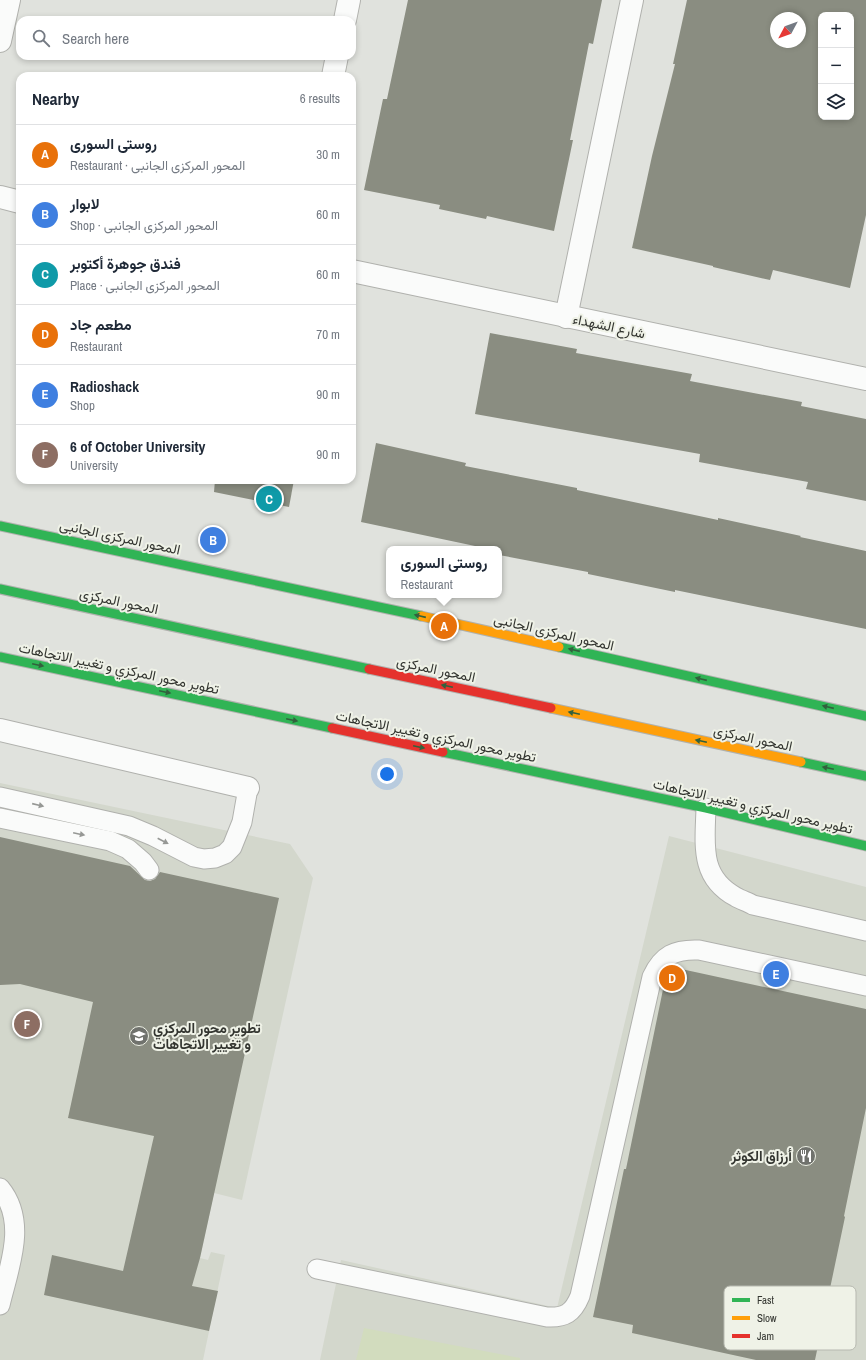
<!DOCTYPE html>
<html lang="en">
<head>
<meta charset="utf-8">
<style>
  :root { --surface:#fff; --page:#f6f6f7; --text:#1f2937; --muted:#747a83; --line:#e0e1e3; --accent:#70726d }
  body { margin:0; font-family:"Archivo Narrow",Vazirmatn,sans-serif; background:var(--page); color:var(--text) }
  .controls { position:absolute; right:12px; top:12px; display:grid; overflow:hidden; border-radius:8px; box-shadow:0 2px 6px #0003 }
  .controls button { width:36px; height:36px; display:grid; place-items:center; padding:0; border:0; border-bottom:1px solid var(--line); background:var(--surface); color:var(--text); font:20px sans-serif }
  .compass { position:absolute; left:770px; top:12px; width:36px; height:36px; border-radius:50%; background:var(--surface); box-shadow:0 2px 6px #0003; rotate:229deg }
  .you { position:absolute; left:387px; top:774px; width:14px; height:14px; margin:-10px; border:3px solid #fff; border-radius:50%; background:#1a73e8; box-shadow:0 0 0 6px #1a73e833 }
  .badge { display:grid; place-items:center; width:26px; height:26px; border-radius:50%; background:var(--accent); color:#fff; font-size:13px; font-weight:700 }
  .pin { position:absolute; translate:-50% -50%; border:2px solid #fff; box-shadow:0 1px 4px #0006 }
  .popup { position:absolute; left:386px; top:546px; width:116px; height:52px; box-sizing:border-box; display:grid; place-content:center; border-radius:8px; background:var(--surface); filter:drop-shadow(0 1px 3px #0005); font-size:13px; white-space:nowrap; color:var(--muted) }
  .popup b { font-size:15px; color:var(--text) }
  .popup::after { content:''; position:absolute; left:50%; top:100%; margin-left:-8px; border:8px solid transparent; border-top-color:var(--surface) }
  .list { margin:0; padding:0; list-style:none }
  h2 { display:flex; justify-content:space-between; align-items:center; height:52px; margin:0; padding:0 16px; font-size:17px }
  h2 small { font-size:13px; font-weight:400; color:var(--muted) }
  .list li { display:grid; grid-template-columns:26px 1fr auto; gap:12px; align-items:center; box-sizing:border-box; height:60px; padding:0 16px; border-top:1px solid var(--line) }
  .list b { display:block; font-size:15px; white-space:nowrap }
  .list p { margin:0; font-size:13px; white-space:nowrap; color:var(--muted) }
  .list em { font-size:13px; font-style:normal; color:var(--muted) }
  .icon { flex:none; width:22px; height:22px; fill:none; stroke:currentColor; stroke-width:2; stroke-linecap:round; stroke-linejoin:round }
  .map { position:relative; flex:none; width:866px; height:1360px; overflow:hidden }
  .search { position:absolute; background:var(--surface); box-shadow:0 2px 6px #0003; left:16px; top:16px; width:340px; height:44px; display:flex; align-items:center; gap:10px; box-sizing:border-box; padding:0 14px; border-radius:12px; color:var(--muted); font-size:15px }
  .panel { position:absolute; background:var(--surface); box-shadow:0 2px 6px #0003; left:16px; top:72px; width:340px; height:412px; border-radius:12px }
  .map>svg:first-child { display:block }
</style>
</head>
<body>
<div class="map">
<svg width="866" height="1360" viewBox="0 0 866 1360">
  <rect width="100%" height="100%" fill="#e0e2dd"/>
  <g fill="#d3d7cc">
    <path d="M 0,783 L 290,844 L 313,878 L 242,1200 L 214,1193 L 200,1258 L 208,1260 L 211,1252 L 225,1255 L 203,1360 L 0,1360 Z"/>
    <path d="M 669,836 L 866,887 L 866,1360 L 320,1360 L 341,1260 L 557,1308 Z"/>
  </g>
  <path fill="#d2dcbe" d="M 364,1328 L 520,1358 L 520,1360 L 356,1360 Z"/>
  <g fill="#8a8d81" fill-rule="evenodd">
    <path d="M 408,0 L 602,0 L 593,44 L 589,43 L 570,140 L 573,140 L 554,231 L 487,216 L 486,219 L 439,209 L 440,205 L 364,190 L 383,99 L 387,99 Z"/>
    <path d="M 687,0 L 866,0 L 866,215 L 850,288 L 773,270 L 770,280 L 713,267 L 713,266 L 632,248 L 652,156 L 675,64 L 673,64 ZM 821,15 L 851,15 L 851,117 L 821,117 ZM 776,18 L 800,18 L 800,42 L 776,42 Z"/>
    <path d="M 490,333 L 577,349 L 576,353 L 692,374 L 690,381 L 802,402 L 801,406 L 866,419 L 866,501 L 806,489 L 808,482 L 699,462 L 700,454 L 475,414 Z"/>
    <path d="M 376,443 L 466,463 L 465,466 L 577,488 L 577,490 L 718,520 L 718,518 L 801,536 L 800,537 L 866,551 L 866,629 L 675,590 L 675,592 L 588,574 L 588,572 L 499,555 L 499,549 L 474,549 L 475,546 L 361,522 Z"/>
    <path d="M 215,480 L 294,480 L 289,507 L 214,492 Z"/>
    <path d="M 0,837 L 130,866 L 145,880 L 150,881 L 155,879 L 160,872 L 279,898 L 200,1258 L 192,1286 L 218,1291 L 209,1331 L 44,1295 L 52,1255 L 123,1271 L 154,1136 L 68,1118 L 93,1002 L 20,984 L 0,985 Z"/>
    <path d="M 672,967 L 866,1009 L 866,1108 L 844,1216 L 845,1217 L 815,1360 L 756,1360 L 632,1333 L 633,1325 L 593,1317 L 624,1169 L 626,1169 L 666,975 Z"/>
  </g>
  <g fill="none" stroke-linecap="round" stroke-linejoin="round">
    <g stroke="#b0b1ad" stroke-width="21">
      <g id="lane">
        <path d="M 0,797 L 129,826 L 153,836 L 194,857 L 204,859 L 215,858 L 225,854 L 232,847 L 242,822 L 248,788"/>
        <path d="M 706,808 C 705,844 699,877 736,897 C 741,900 748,902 753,905 L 866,931"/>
        <path d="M 0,818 L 110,841 L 128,849 L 143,862 L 149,870"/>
        <path d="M 0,1188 C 28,1222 9,1267 0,1305"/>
        <path d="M 317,1269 L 547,1317 C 565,1318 573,1313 580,1296 L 652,977 C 662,955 675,949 699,950 L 866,986"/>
      </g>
    </g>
    <g stroke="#b0b1ad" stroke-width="24">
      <g id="street">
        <path d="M 345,20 L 349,0"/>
        <path d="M 0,41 L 9,0"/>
        <path d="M 333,76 L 337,56"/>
        <path d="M 0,197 L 20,202"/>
        <path d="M 352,271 L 866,379"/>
        <path d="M 566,317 L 632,0"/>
        <path d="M 0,730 L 248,788"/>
      </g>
    </g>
    <g stroke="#b0b1ad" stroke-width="11">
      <g id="fast">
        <path d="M 0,526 L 421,616"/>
        <path d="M 0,589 L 369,669"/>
        <path d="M 559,647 L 866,716"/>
        <path d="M 0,657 L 332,728"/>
        <path d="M 443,752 L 706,808 L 866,846"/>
        <path d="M 801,762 L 866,776"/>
      </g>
    </g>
    <g stroke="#b0b1ad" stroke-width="11">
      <g id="slow">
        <path d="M 421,616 L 559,647"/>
        <path d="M 551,708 L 801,762"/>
      </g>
    </g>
    <g stroke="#b0b1ad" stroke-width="11">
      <g id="jam">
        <path d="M 369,669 L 551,708"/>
        <path d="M 332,728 L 443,752"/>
      </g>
    </g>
    <use href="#lane" stroke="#fafbfa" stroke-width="19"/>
    <use href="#street" stroke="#fafbfa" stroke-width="22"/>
    <use href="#fast" stroke="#30b455" stroke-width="9"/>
    <use href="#slow" stroke="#ff9f0a" stroke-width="9"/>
    <use href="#jam" stroke="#e5322d" stroke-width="9"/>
  </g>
  <defs><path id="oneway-solid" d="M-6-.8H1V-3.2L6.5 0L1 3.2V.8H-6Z"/></defs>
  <g fill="#32613d">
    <use href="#oneway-solid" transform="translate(420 616) rotate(-167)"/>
    <use href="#oneway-solid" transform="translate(574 650) rotate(-167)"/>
    <use href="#oneway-solid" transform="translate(38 665) rotate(12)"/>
    <use href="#oneway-solid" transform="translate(701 679) rotate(-167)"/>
    <use href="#oneway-solid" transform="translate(447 686) rotate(-168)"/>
    <use href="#oneway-solid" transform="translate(165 692) rotate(12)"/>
    <use href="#oneway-solid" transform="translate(828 707) rotate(-167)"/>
    <use href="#oneway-solid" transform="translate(574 713) rotate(-168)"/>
    <use href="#oneway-solid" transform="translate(292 720) rotate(12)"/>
    <use href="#oneway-solid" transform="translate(701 741) rotate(-168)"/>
    <use href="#oneway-solid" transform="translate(419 747) rotate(12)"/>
    <use href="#oneway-solid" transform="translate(828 768) rotate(-168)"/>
  </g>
  <g fill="#969895">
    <use href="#oneway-solid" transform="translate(38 805) rotate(13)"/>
    <use href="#oneway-solid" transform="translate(79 834) rotate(12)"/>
    <use href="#oneway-solid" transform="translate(163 841) rotate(27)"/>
  </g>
  <defs>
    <g id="university-disc" transform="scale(1)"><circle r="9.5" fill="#70726d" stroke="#eff2e7"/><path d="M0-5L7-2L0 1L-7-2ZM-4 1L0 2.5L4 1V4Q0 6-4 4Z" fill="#fff"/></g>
    <g id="restaurant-disc" transform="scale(1)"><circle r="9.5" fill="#70726d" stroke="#eff2e7"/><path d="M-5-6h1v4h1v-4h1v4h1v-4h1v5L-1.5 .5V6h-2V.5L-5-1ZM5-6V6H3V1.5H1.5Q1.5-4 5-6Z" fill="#fff"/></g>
  </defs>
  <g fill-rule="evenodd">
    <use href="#university-disc" x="139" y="1036"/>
    <use href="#restaurant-disc" x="806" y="1156"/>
  </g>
  <g text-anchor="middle" stroke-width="4" stroke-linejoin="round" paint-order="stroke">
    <g font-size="14" fill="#333530" stroke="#eff2e7">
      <text transform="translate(609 326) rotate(12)" y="5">شارع الشهداء</text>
      <text transform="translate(120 537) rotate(12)" y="5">المحور المركزى الجانبى</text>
      <text transform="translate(119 601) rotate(12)" y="5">المحور المركزى</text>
      <text transform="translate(554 632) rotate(13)" y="5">المحور المركزى الجانبى</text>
      <text transform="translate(119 668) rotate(12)" y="5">تطوير محور المركزي و تغيير الاتجاهات</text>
      <text transform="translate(436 669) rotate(12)" y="5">المحور المركزى</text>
      <text transform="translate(436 736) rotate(12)" y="5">تطوير محور المركزي و تغيير الاتجاهات</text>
      <text transform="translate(753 738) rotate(12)" y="5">المحور المركزى</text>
      <text transform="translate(753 806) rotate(13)" y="5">تطوير محور المركزي و تغيير الاتجاهات</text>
    </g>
    <g font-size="14" font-weight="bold" fill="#333530" stroke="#eff2e7" text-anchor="start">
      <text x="153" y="1033">تطوير محور المركزي<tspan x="153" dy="16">و تغيير الاتجاهات</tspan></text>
      <text x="792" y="1161" text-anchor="end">أرزاق الكوثر</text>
    </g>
  </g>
  <rect x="724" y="1286" width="132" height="64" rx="6" fill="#eff2e7" stroke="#b7b9b0" stroke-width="1"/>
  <rect x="732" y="1298" width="18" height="4" fill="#30b455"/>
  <rect x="732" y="1316" width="18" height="4" fill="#ff9f0a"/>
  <rect x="732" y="1334" width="18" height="4" fill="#e5322d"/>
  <g font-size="11" fill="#333530">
    <text x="757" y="1304">Fast</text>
    <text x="757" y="1322">Slow</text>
    <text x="757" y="1340">Jam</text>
  </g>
</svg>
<div class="controls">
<button>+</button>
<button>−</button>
<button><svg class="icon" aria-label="layers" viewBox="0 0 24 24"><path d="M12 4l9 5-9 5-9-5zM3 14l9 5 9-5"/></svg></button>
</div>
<svg class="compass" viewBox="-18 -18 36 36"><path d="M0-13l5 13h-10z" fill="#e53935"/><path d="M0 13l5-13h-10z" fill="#747a83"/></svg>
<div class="you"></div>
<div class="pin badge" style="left:444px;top:626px;background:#e8710a">A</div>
<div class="popup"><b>روستى السورى</b>Restaurant</div>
<div class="pin badge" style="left:213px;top:540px;background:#3f7fe0">B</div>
<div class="pin badge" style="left:269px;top:499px;background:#0f9aa8">C</div>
<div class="pin badge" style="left:672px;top:978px;background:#e8710a">D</div>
<div class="pin badge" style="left:776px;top:974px;background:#3f7fe0">E</div>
<div class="pin badge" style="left:27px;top:1024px;background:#8d6e63">F</div>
<div class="search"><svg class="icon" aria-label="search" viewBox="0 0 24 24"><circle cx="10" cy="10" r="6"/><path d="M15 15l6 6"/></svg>Search here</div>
<section class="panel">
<h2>Nearby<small>6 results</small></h2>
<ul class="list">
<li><span class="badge" style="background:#e8710a">A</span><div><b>روستى السورى</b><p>Restaurant · المحور المركزى الجانبى</p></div><em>30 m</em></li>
<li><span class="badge" style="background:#3f7fe0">B</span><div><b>لابوار</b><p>Shop · المحور المركزى الجانبى</p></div><em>60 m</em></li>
<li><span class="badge" style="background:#0f9aa8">C</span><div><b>فندق جوهرة أكتوبر</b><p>Place · المحور المركزى الجانبى</p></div><em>60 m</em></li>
<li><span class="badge" style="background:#e8710a">D</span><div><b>مطعم جاد</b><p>Restaurant</p></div><em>70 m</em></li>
<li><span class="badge" style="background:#3f7fe0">E</span><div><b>Radioshack</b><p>Shop</p></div><em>90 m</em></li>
<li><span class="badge" style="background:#8d6e63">F</span><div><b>6 of October University</b><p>University</p></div><em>90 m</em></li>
</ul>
</section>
</div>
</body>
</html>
